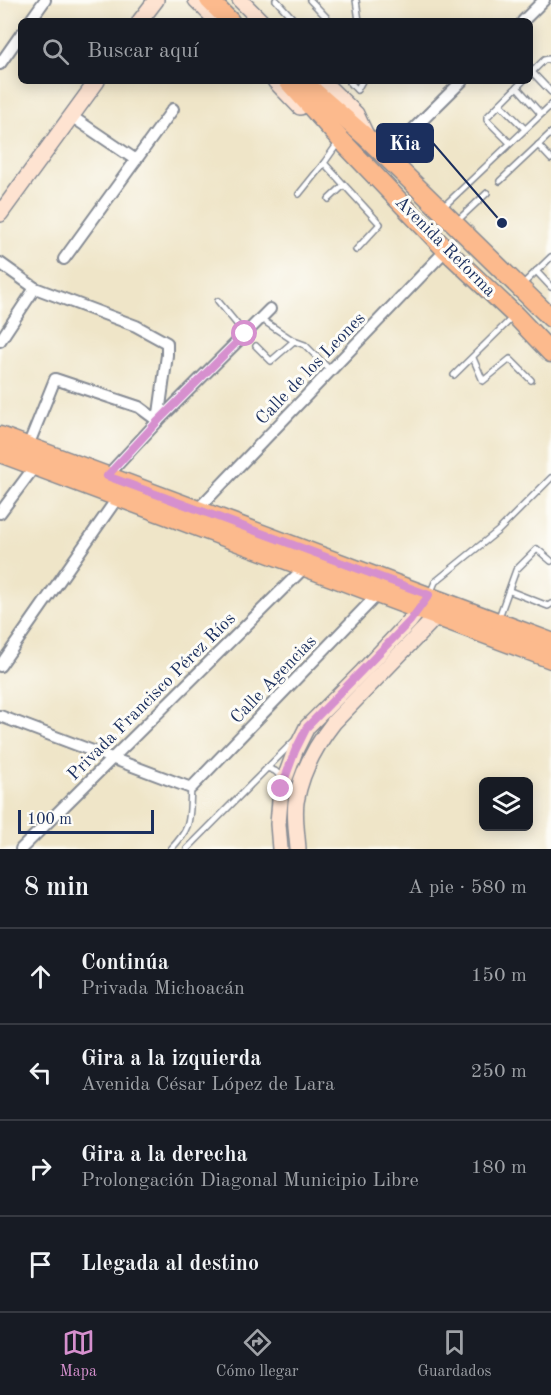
<!DOCTYPE html>
<html lang="es">
<head>
<meta charset="utf-8">
<style>
  :root { --surface:#171b24; --page:#20242c; --text:#f1f3f6; --muted:#9ea1a6; --line:#363941; --accent:#d690ce }
  body { margin:0; font-family:"Old Standard TT",serif; background:var(--page); color:var(--text) }
  .controls { position:absolute; right:18px; bottom:18px; display:grid; overflow:hidden; border-radius:9px; box-shadow:0 3px 15px #0003 }
  .controls button { width:54px; height:54px; display:grid; place-items:center; padding:0; border:0; border-bottom:2px solid var(--line); background:var(--surface); color:var(--text); font:30px sans-serif }
  .scale { position:absolute; left:18px; bottom:15px; width:136px; box-sizing:border-box; padding-left:6px; border:3px solid #1b2f5e; border-top:0; font-size:16px; line-height:21px; white-space:nowrap; color:#1b2f5e; -webkit-text-stroke:4px #fdfcf7; paint-order:stroke }
  .stop { position:absolute; width:18px; height:18px; margin:-14px; border:4px solid #d690ce; border-radius:50%; background:#fff }
  .stop.end { background:#d690ce; border-color:#fff; box-shadow:0 2px 6px #0008 }
  .list { margin:0; padding:0; list-style:none }
  h2 { display:flex; justify-content:space-between; align-items:center; height:78px; margin:0; padding:0 24px; font-size:26px }
  h2 small { font-size:20px; font-weight:400; color:var(--muted) }
  .list li { display:grid; grid-template-columns:39px 1fr auto; gap:18px; align-items:center; box-sizing:border-box; height:96px; padding:0 24px; border-top:2px solid var(--line) }
  .list b { display:block; font-size:22px; white-space:nowrap }
  .list p { margin:0; font-size:20px; white-space:nowrap; color:var(--muted) }
  .list em { font-size:20px; font-style:normal; color:var(--muted) }
  .icon { flex:none; width:33px; height:33px; fill:none; stroke:currentColor; stroke-width:2; stroke-linecap:round; stroke-linejoin:round }
  .map { position:relative; flex:none; width:551px; height:849px; overflow:hidden }
  .search { position:absolute; background:var(--surface); box-shadow:0 3px 15px #0003; left:18px; right:18px; top:18px; height:66px; display:flex; align-items:center; gap:15px; box-sizing:border-box; padding:0 21px; border-radius:9px; color:var(--muted); font-size:22px }
  .sheet { height:462px; background:var(--surface) }
  nav { display:flex; justify-content:space-around; align-items:center; box-sizing:border-box; height:84px; border-top:2px solid var(--line); background:var(--surface); font-size:16px; color:var(--muted) }
  nav a { display:grid; justify-items:center; gap:3px }
  nav .on { color:var(--accent) }
  .map>svg:first-child { display:block }
</style>
</head>
<body>
<div class="map">
<svg width="551" height="849" viewBox="0 0 551 849">
  <rect width="100%" height="100%" fill="#fdfcf7"/>
  <filter id="ink" filterUnits="userSpaceOnUse"><feTurbulence type="fractalNoise" baseFrequency=".0167" numOctaves="2"/><feDisplacementMap in="SourceGraphic" scale="12" xChannelSelector="R" yChannelSelector="G"/><feConvolveMatrix kernelMatrix="1 2 1 2 8 2 1 2 1" color-interpolation-filters="sRGB"/></filter>
  <filter id="wash" filterUnits="userSpaceOnUse"><feTurbulence type="fractalNoise" baseFrequency=".008" numOctaves="4" result="noise"/><feDisplacementMap in="SourceGraphic" scale="24" xChannelSelector="R" yChannelSelector="G"/><feGaussianBlur stdDeviation="1.35" result="paint"/><feColorMatrix in="noise" values="0 0 0 0 0 0 0 0 0 0 0 0 0 0 0 0 0 1.4 0 .05"/><feComposite in="paint" operator="in"/></filter>
  <g filter="url(#wash)">
    <rect width="100%" height="100%" fill="#efe5c8"/>
  </g>
  <g filter="url(#ink)">
    <g fill="none" stroke-linecap="round" stroke-linejoin="round">
      <g stroke="#858a93" stroke-width="8">
        <g id="lane">
          <path d="M 276,0 L 295,21"/>
          <path d="M 310,0 L 330,21"/>
          <path d="M 356,0 L 359,21"/>
          <path d="M 532,72 L 551,92"/>
          <path d="M 530,74 L 544,60 L 549,59 L 551,61"/>
          <path d="M 349,81 L 357,90 L 362,81"/>
          <path d="M 517,87 L 541,114"/>
          <path d="M 500,104 L 525,129"/>
          <path d="M 510,143 L 487,120 L 487,117 L 523,81"/>
          <path d="M 538,145 L 551,159"/>
          <path d="M 324,163 L 380,224 L 356,250"/>
          <path d="M 500,181 L 551,133"/>
          <path d="M 299,194 L 324,163 L 338,143"/>
          <path d="M 329,199 L 344,185"/>
          <path d="M 442,208 L 551,105"/>
          <path d="M 456,222 L 487,193"/>
          <path d="M 536,271 L 551,287"/>
          <path d="M 522,285 L 551,257"/>
          <path d="M 218,301 L 245,334"/>
          <path d="M 261,319 L 294,341 L 305,345 L 330,370"/>
          <path d="M 256,346 L 271,361 L 294,341"/>
          <path d="M 473,358 L 483,381 L 510,359 L 531,380"/>
          <path d="M 454,375 L 513,317"/>
          <path d="M 510,591 L 548,606 L 551,604"/>
          <path d="M 430,594 L 435,582 L 498,531 L 551,478"/>
          <path d="M 498,620 L 516,570 L 537,549 L 551,561"/>
          <path d="M 267,768 L 275,771 L 283,778"/>
          <path d="M 171,849 C 193,826 189,819 191,788"/>
          <path d="M 187,849 L 294,741"/>
        </g>
      </g>
      <g stroke="#858a93" stroke-width="14">
        <g id="street">
          <path d="M 30,21 L 45,0"/>
          <path d="M 523,21 L 544,0"/>
          <path d="M 0,64 L 21,34"/>
          <path d="M 71,116 L 136,160"/>
          <path d="M 386,156 L 462,81"/>
          <path d="M 64,259 L 173,109"/>
          <path d="M 0,263 L 35,288 L 136,326 L 167,343 L 167,355 L 158,421"/>
          <path d="M 0,341 L 35,288"/>
          <path d="M 28,446 L 55,379 L 139,407 L 158,421"/>
          <path d="M 107,476 L 158,421 L 270,309"/>
          <path d="M 198,509 L 446,250"/>
          <path d="M 0,513 L 35,466"/>
          <path d="M 0,666 L 118,497"/>
          <path d="M 0,716 L 191,788 L 378,594"/>
          <path d="M 21,849 L 305,567"/>
        </g>
      </g>
      <g stroke="#858a93" stroke-width="18">
        <g id="secondary">
          <path d="M 196,0 L 217,21"/>
          <path d="M 240,0 L 261,21"/>
          <path d="M 140,21 L 156,0"/>
          <path d="M 275,81 L 300,107"/>
          <path d="M 322,81 L 356,114 L 366,135"/>
          <path d="M 0,214 L 97,81"/>
          <path d="M 280,849 L 278,824 L 281,789 L 295,751 L 307,727 L 363,671 L 410,621 L 424,603"/>
          <path d="M 298,849 C 297,834 294,817 296,802 C 301,772 316,745 334,722 L 428,625 L 436,616 L 440,606"/>
        </g>
      </g>
      <g stroke="#858a93" stroke-width="21">
        <g id="primary">
          <path d="M 209,0 L 230,21"/>
          <path d="M 288,81 L 340,139 L 446,250 L 515,315 L 551,353"/>
          <path d="M 302,81 L 367,138 L 551,318"/>
          <path d="M 0,436 L 551,642"/>
          <path d="M 0,453 L 551,659"/>
        </g>
      </g>
      <use href="#lane" stroke="#fff" stroke-width="5"/>
      <use href="#street" stroke="#fff" stroke-width="10"/>
      <use href="#secondary" stroke="#fee3d1" stroke-width="15"/>
      <use href="#primary" stroke="#fcba8d" stroke-width="18"/>
    </g>
  </g>
  <g fill="none" stroke-linecap="round" stroke-linejoin="round" filter="url(#ink)">
    <path stroke="#d690ce" stroke-width="8" d="M 245,334 L 158,421 L 107,476 L 429,595 L 410,621 L 307,727 L 295,751 L 281,789"/>
  </g>
  <g text-anchor="middle" stroke-width="6" stroke-linejoin="round" paint-order="stroke">
    <g font-size="18" fill="#1b2f5e" stroke="#fdfcf7">
      <text transform="translate(446 246) rotate(45)" y="6">Avenida Reforma</text>
      <text transform="translate(310 368) rotate(-46)" y="6">Calle de los Leones</text>
      <text transform="translate(273 679) rotate(-46)" y="6">Calle Agencias</text>
      <text transform="translate(151 696) rotate(-45)" y="6">Privada Francisco Pérez Ríos</text>
    </g>
  </g>
  <path fill="none" stroke="#1b2f5e" stroke-width="2" d="M502 223L433 143"/>
  <circle fill="#1b2f5e" stroke="#fdfcf7" stroke-width="2" cx="502" cy="223" r="6"/>
  <rect fill="#1b2f5e" stroke="#1b2f5e" stroke-width="2" x="377" y="124" width="56" height="38" rx="6"/>
  <g font-size="20" text-anchor="middle" font-weight="bold" fill="#fff">
    <text x="405" y="150">Kia</text>
  </g>
</svg>
<div class="controls">
<button><svg class="icon" aria-label="layers" viewBox="0 0 24 24"><path d="M12 4l9 5-9 5-9-5zM3 14l9 5 9-5"/></svg></button>
</div>
<div class="scale">100 m</div>
<div class="stop" style="left:245px;top:334px"></div>
<div class="stop end" style="left:281px;top:789px"></div>
<div class="search"><svg class="icon" aria-label="search" viewBox="0 0 24 24"><circle cx="10" cy="10" r="6"/><path d="M15 15l6 6"/></svg>Buscar aquí</div>
</div>
<section class="sheet">
<h2>8 min<small>A pie · 580 m</small></h2>
<ul class="list">
<li><svg class="icon" aria-label="ahead" viewBox="0 0 24 24"><path d="M12 20V5M6 11l6-6 6 6"/></svg><div><b>Continúa</b><p>Privada Michoacán</p></div><em>150 m</em></li>
<li><svg class="icon" aria-label="left" viewBox="0 0 24 24"><path d="M17 20v-9H6M10 6l-5 5 5 5"/></svg><div><b>Gira a la izquierda</b><p>Avenida César López de Lara</p></div><em>250 m</em></li>
<li><svg class="icon" aria-label="right" viewBox="0 0 24 24"><path d="M7 20v-9h11M14 6l5 5-5 5"/></svg><div><b>Gira a la derecha</b><p>Prolongación Diagonal Municipio Libre</p></div><em>180 m</em></li>
<li><svg class="icon" aria-label="arrive" viewBox="0 0 24 24"><path d="M6 21V4h12l-3 4 3 4H6"/></svg><div><b>Llegada al destino</b></div></li>
</ul>
</section>
<nav>
<a class="on"><svg class="icon" aria-label="map" viewBox="0 0 24 24"><path d="M3 6l6-2 6 2 6-2v14l-6 2-6-2-6 2zM9 4v14M15 6v14"/></svg>Mapa</a>
<a><svg class="icon" aria-label="directions" viewBox="0 0 24 24"><path d="M12 3l9 9-9 9-9-9zM9 14v-3h6M13 9l2 2-2 2"/></svg>Cómo llegar</a>
<a><svg class="icon" aria-label="saved" viewBox="0 0 24 24"><path d="M7 4h10v16l-5-4-5 4z"/></svg>Guardados</a>
</nav>
</body>
</html>
